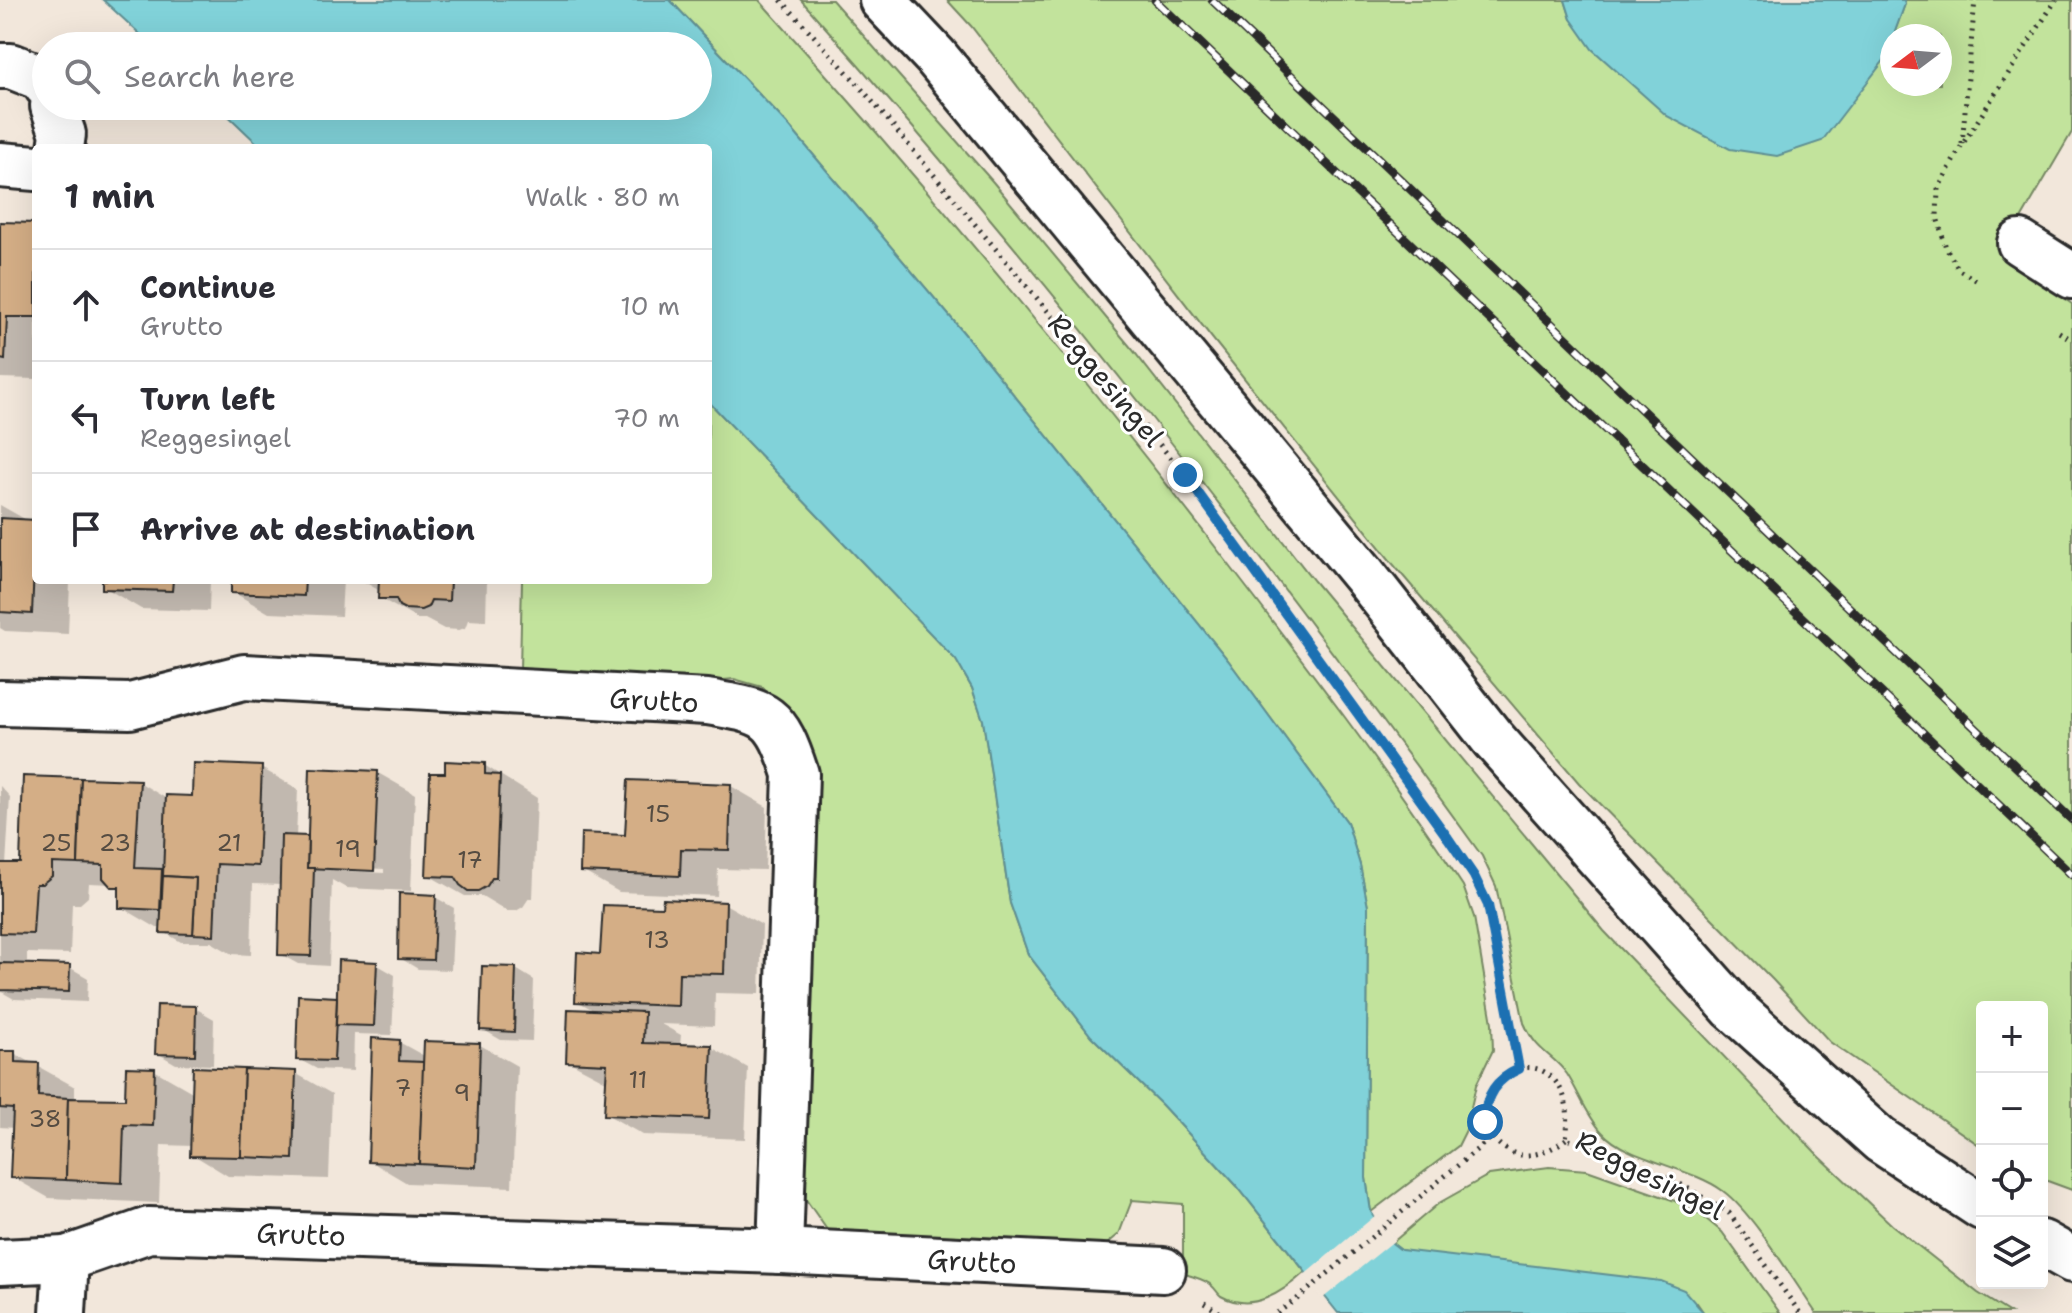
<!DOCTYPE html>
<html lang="en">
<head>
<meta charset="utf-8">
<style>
  :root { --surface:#fff; --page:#f7f7f7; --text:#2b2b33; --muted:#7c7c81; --line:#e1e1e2 }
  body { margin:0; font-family:"Shantell Sans",sans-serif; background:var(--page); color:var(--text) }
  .controls { position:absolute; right:24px; bottom:24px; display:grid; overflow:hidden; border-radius:8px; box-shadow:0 8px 32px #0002 }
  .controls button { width:72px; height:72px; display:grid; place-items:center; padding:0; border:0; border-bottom:2px solid var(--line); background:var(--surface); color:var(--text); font:40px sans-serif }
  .compass { position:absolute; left:1880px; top:24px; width:72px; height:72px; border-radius:50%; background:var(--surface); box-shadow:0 8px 32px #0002; rotate:254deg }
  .stop { position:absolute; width:24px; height:24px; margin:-18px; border:6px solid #1f6fb2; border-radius:50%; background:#fff }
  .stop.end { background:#1f6fb2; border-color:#fff; box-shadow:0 2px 8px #0008 }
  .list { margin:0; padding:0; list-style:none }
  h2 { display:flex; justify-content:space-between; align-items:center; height:104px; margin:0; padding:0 32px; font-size:34px }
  h2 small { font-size:26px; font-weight:400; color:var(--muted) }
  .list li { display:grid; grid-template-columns:52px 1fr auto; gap:24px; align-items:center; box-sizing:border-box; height:112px; padding:0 32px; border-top:2px solid var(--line) }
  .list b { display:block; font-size:30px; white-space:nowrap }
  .list p { margin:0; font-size:26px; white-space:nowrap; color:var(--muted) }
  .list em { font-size:26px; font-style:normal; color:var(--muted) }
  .icon { flex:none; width:44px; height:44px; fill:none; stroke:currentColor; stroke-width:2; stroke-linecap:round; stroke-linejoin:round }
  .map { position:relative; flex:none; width:2072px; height:1313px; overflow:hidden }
  .search { position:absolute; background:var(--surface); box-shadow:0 8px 32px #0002; left:32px; top:32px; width:680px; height:88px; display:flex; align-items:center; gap:20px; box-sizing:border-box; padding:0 28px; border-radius:44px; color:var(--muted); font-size:30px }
  .panel { position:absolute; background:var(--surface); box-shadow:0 8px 32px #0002; left:32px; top:144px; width:680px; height:440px; border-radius:8px }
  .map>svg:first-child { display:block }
</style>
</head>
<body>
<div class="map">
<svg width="2072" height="1313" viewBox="0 0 2072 1313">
  <rect width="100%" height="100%" fill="#f2e7db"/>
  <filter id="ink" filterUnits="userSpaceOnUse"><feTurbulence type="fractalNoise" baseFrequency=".0125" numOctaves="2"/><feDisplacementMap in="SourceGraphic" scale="16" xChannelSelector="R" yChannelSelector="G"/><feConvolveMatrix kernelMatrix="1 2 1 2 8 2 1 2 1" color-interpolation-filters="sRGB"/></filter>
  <g filter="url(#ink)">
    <g fill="#c2e39c" stroke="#768764" stroke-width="2">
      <path d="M 670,0 L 759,0 C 920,178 1074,363 1220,553 C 1304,662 1388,771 1463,886 L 1474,917 L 1492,1023 L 1493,1050 L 1476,1085 L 1466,1130 L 1458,1146 L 1371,1212 L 1366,1178 L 1368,907 L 1360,865 L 1347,822 L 1228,660 L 963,332 L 789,126 Z"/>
      <path d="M 801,0 L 832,0 L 993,182 L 1132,349 L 1314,581 L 1604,931 L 1818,1155 L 1892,1225 L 1978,1293 L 2010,1313 L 1816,1313 C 1793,1280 1753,1213 1723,1191 C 1691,1167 1626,1160 1602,1132 C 1587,1116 1579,1093 1567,1074 C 1552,1053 1537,1053 1524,1023 L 1496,886 L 1482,856 C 1268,560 1045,272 801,0 Z"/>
      <path d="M 947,0 L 1565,0 L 1571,19 L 1885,59 L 1892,40 L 1892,84 L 1940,84 L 1940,36 L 1893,36 L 1905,4 L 1904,0 L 2072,0 L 2072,132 L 2000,255 L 2072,304 L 2072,1190 L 2042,1179 L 2042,1007 L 1982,1007 L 1982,1147 L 1830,1042 L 1773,980 L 1579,783 L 1393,564 L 1212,338 L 971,26 Z"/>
      <path d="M 708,401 L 956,660 L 972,688 L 983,720 L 1010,903 L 1028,954 L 1091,1036 L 1162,1105 L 1237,1186 L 1305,1272 C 1282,1293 1252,1313 1221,1296 C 1217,1293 1216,1289 1212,1286 C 1206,1279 1192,1277 1183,1273 L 1183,1204 L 1132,1200 L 1119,1234 L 1100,1250 L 830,1234 L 800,1191 L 796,722 L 762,687 L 734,679 L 691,683 L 520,669 L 522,580 L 708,580 Z"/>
      <path d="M 1549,1167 L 1587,1170 L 1675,1201 L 1700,1214 L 1722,1232 L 1780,1313 L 1704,1313 L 1697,1303 L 1401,1250 L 1392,1243 L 1439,1203 L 1489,1175 Z"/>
    </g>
    <g fill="#81d2d9" stroke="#5f8f93" stroke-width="2">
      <path d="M 103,0 L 670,0 L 789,126 L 963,332 L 1228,660 L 1347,822 L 1360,865 L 1368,907 L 1366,1178 L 1371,1212 L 1392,1243 L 1401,1250 L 1661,1281 L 1684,1290 L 1704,1313 L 1338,1313 L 1237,1186 L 1162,1105 L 1091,1036 L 1028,954 L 1010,903 L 983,720 L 972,688 L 956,660 L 708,401 L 708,148 L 262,148 L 218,106 L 698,106 L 698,46 L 153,46 Z"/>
      <path d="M 1565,0 L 1904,0 L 1905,4 L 1885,59 L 1822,141 L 1777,156 L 1730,149 L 1667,116 L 1592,49 L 1571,19 Z"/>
    </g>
    <path fill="#f2e7db" d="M 1377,1214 L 1395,1240 L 1322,1299 L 1303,1276 Z"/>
    <g fill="#0003" fill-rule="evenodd">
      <path d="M 0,224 L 36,225 L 36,379 L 0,378 Z"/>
      <path d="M 0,505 L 30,522 L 36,522 L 36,580 L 79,580 L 79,582 L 70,582 L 68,634 L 5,631 L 0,628 Z"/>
      <path d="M 104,580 L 210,580 L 209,611 L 141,609 L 104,587 Z"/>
      <path d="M 233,580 L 343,580 L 341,616 L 269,613 L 233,592 Z"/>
      <path d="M 361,580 L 487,580 L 486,621 L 468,620 L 465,628 L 459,630 L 444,629 L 425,619 L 417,619 L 380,598 L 380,591 Z"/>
      <path d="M 484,765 L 537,798 L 533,898 L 529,898 L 523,907 L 516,911 L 507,911 L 482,896 L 465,896 L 428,875 L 447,775 Z"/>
      <path d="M 261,768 L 298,789 L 296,838 L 307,838 L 378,773 L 415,794 L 411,891 L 346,888 L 332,880 L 329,966 L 298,964 L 280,954 L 282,885 L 253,884 L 251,955 L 232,954 L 211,942 L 181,942 L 162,931 L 163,928 L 157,928 L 121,907 L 121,890 L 111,884 L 89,883 L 88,897 L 80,904 L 72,904 L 70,954 L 27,953 L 27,966 L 69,967 L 88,978 L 87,1002 L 14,999 L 0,991 L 0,786 L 10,797 L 6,865 L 22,866 L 139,782 L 167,799 L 194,798 ZM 344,867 L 384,869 L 384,873 L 344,871 Z"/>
      <path d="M 731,786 L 767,807 L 765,870 L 718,869 L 717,896 L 619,892 L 582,871 L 627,837 Z"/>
      <path d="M 435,897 L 454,908 L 451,970 L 418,969 L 400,958 Z"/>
      <path d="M 725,904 L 762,925 L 760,994 L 715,993 L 714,1026 L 661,1024 L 681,1035 L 680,1046 L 711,1047 L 748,1068 L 745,1139 L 643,1135 L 606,1114 L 608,1082 L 568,1061 L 597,1012 L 577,1001 L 602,956 L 664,909 Z"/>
      <path d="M 376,964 L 395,975 L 392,1035 L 354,1034 L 353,1071 L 317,1069 L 298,1059 L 338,999 Z"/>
      <path d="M 516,969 L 534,980 L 532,1041 L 501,1040 L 482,1029 Z"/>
      <path d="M 195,1008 L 214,1019 L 213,1065 L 176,1064 L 157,1053 Z"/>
      <path d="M 399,1042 L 426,1057 L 480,1045 L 517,1066 L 512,1187 L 407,1183 L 370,1161 Z"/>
      <path d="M 0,1052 L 14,1053 L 75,1087 L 75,1100 L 126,1102 L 154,1070 L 194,1093 L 295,1073 L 332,1094 L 329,1179 L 228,1176 L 192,1154 L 192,1146 L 161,1145 L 159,1203 L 49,1198 L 12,1177 L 14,1128 L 0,1127 Z"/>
    </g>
    <g fill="#d4ae86" stroke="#2b2b2b" stroke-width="2">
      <path d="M 0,222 L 36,223 L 36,317 L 7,317 L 5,360 L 0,359 Z"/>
      <path d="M 0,518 L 36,520 L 32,614 L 0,612 Z"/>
      <path d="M 102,580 L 173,580 L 172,591 L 102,589 Z"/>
      <path d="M 231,580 L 305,580 L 304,596 L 231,593 Z"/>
      <path d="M 379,580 L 450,580 L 449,601 L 431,600 L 428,607 L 421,610 L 405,609 L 399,606 L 396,599 L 378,599 Z"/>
      <path d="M 445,761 L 485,763 L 485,774 L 500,775 L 496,878 L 492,878 L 487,886 L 478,891 L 468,891 L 460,885 L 455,877 L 426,876 L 430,773 L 445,773 Z"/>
      <path d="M 193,763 L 262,766 L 258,866 L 217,864 L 214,935 L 193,934 L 196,878 L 163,876 L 166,795 L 192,796 Z"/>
      <path d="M 310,768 L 378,771 L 374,871 L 307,868 Z"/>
      <path d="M 23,776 L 81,778 L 78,864 L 52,863 L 52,876 L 42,884 L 36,884 L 33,934 L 0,933 L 0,863 L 20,863 Z"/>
      <path d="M 81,778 L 140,780 L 135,868 L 162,869 L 160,910 L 119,908 L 119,887 L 111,887 L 103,878 L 103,865 L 78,864 Z"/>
      <path d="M 628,780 L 731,784 L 729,850 L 681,849 L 680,876 L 580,872 L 581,833 L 625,835 Z"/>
      <path d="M 281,835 L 308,836 L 307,868 L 314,868 L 311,956 L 278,955 Z"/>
      <path d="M 163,876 L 196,878 L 193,934 L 160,933 Z"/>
      <path d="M 399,893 L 436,895 L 433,960 L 398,959 Z"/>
      <path d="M 663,899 L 726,902 L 724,974 L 679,973 L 678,1006 L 575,1002 L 577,952 L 600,954 L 603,905 L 662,907 Z"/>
      <path d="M 338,960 L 377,962 L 374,1026 L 336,1025 Z"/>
      <path d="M 0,963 L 70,965 L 69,992 L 0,990 Z"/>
      <path d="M 482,966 L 516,967 L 514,1032 L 480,1030 Z"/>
      <path d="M 298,995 L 337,997 L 334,1061 L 296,1060 Z"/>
      <path d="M 157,1005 L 196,1006 L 195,1055 L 155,1054 Z"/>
      <path d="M 568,1009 L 644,1012 L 643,1043 L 712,1045 L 709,1119 L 604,1115 L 607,1064 L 566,1062 Z"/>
      <path d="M 372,1038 L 400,1040 L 399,1061 L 424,1062 L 419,1164 L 368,1162 Z"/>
      <path d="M 424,1041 L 480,1043 L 476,1167 L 419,1164 Z"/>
      <path d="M 0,1051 L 15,1051 L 15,1062 L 39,1063 L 38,1096 L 68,1098 L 66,1180 L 10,1178 L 13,1109 L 0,1108 Z"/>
      <path d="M 126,1067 L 155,1068 L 153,1126 L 124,1125 L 122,1183 L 66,1180 L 68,1098 L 125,1099 Z"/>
      <path d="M 193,1067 L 244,1069 L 241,1157 L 190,1156 Z"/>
      <path d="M 244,1069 L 296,1071 L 293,1159 L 241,1157 Z"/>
    </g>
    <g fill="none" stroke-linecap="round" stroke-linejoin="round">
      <g stroke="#2b2b2b" stroke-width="50">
        <g id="street">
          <path d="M 0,66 L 11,66 L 44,79 L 46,85"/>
          <path d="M 53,106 L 63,134 L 61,148"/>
          <path d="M 0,165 L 36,168"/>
          <path d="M 2020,243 L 2072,276"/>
          <path d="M 0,703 L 130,706 L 244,677 L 707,702 C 768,712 776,713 796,774 L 780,1251"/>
          <path d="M 66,1259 L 149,1230 L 780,1251 L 1163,1270"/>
          <path d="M 0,1262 L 66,1259 L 63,1313"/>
        </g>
      </g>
      <g stroke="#2b2b2b" stroke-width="50">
        <g id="primary">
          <path d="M 882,0 L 935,56 L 1364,575 L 1493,739 L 1733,1008 L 1880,1140 L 1982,1207"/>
          <path d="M 2042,1243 L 2072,1260"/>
        </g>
      </g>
      <g stroke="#2b2b2b" stroke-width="5" stroke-dasharray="2 6" stroke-linecap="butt">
        <path d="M 781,0 L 856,82 L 1185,475 L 1448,838 L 1474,876 L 1488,905 L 1519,1069"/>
        <path d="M 1962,144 L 1975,0"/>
        <path d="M 1976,280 L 1959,270 L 1946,248 L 1937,217 L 1938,189 L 1962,145 L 2056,0"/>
        <path d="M 2059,332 L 2072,340"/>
        <path d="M 1566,1139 C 1551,1151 1527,1161 1509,1151 C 1450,1119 1515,1035 1555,1081 C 1569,1097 1569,1119 1566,1139 L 1635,1162 L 1684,1186 L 1729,1213 L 1800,1313"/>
        <path d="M 1204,1303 L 1221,1313"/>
        <path d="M 1277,1313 L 1297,1299 L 1492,1137"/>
      </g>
      <use href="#street" stroke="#fff" stroke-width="44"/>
      <use href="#primary" stroke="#fff" stroke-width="44"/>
      <g stroke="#2b2b2b" stroke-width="9">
        <g id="rail">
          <path d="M 1155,0 L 2072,875"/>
          <path d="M 1212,0 L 2072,820"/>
        </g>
      </g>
      <use href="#rail" stroke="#fff" stroke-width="6" stroke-dasharray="18" stroke-linecap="butt"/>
    </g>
  </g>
  <g fill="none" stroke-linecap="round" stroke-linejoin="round" filter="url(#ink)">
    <path stroke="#1f6fb2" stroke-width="10" d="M 1185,475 L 1448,838 L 1474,876 L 1488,905 L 1519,1069 C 1496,1079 1484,1096 1485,1122"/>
  </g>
  <g text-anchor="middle" stroke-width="6" stroke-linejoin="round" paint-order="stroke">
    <g font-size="24" fill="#554c42">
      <text x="658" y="822">15</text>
      <text x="56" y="851">25</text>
      <text x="115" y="851">23</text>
      <text x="229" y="851">21</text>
      <text x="348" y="857">19</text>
      <text x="470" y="868">17</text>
      <text x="657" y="948">13</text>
      <text x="638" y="1088">11</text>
      <text x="403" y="1096">7</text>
      <text x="462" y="1101">9</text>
      <text x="45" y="1127">38</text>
    </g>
    <g font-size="28" fill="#2b2b2b" stroke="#fff">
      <text transform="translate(1106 380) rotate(50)" y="10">Reggesingel</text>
      <text transform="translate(654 700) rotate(3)" y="10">Grutto</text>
      <text transform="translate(1650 1175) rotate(27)" y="10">Reggesingel</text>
      <text transform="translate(301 1234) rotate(2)" y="10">Grutto</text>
      <text transform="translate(972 1261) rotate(3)" y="10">Grutto</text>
    </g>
  </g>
</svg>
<div class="controls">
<button>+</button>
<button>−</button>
<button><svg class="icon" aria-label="locate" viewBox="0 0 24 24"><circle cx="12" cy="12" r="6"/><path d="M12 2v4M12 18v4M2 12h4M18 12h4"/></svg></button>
<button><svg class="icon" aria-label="layers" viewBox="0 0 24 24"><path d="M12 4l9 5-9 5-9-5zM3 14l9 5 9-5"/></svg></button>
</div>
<svg class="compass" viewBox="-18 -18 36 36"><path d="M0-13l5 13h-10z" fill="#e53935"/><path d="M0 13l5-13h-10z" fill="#7c7c81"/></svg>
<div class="stop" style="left:1485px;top:1122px"></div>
<div class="stop end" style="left:1185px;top:475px"></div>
<div class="search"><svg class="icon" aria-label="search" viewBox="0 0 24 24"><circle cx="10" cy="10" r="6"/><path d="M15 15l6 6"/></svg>Search here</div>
<section class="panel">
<h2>1 min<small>Walk · 80 m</small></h2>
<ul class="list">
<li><svg class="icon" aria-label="ahead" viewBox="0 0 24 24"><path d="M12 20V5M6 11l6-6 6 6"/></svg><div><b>Continue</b><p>Grutto</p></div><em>10 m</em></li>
<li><svg class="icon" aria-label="left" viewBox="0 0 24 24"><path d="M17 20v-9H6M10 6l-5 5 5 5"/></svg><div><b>Turn left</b><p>Reggesingel</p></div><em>70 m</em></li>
<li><svg class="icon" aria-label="arrive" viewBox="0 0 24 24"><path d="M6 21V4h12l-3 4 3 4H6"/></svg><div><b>Arrive at destination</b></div></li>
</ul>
</section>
</div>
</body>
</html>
